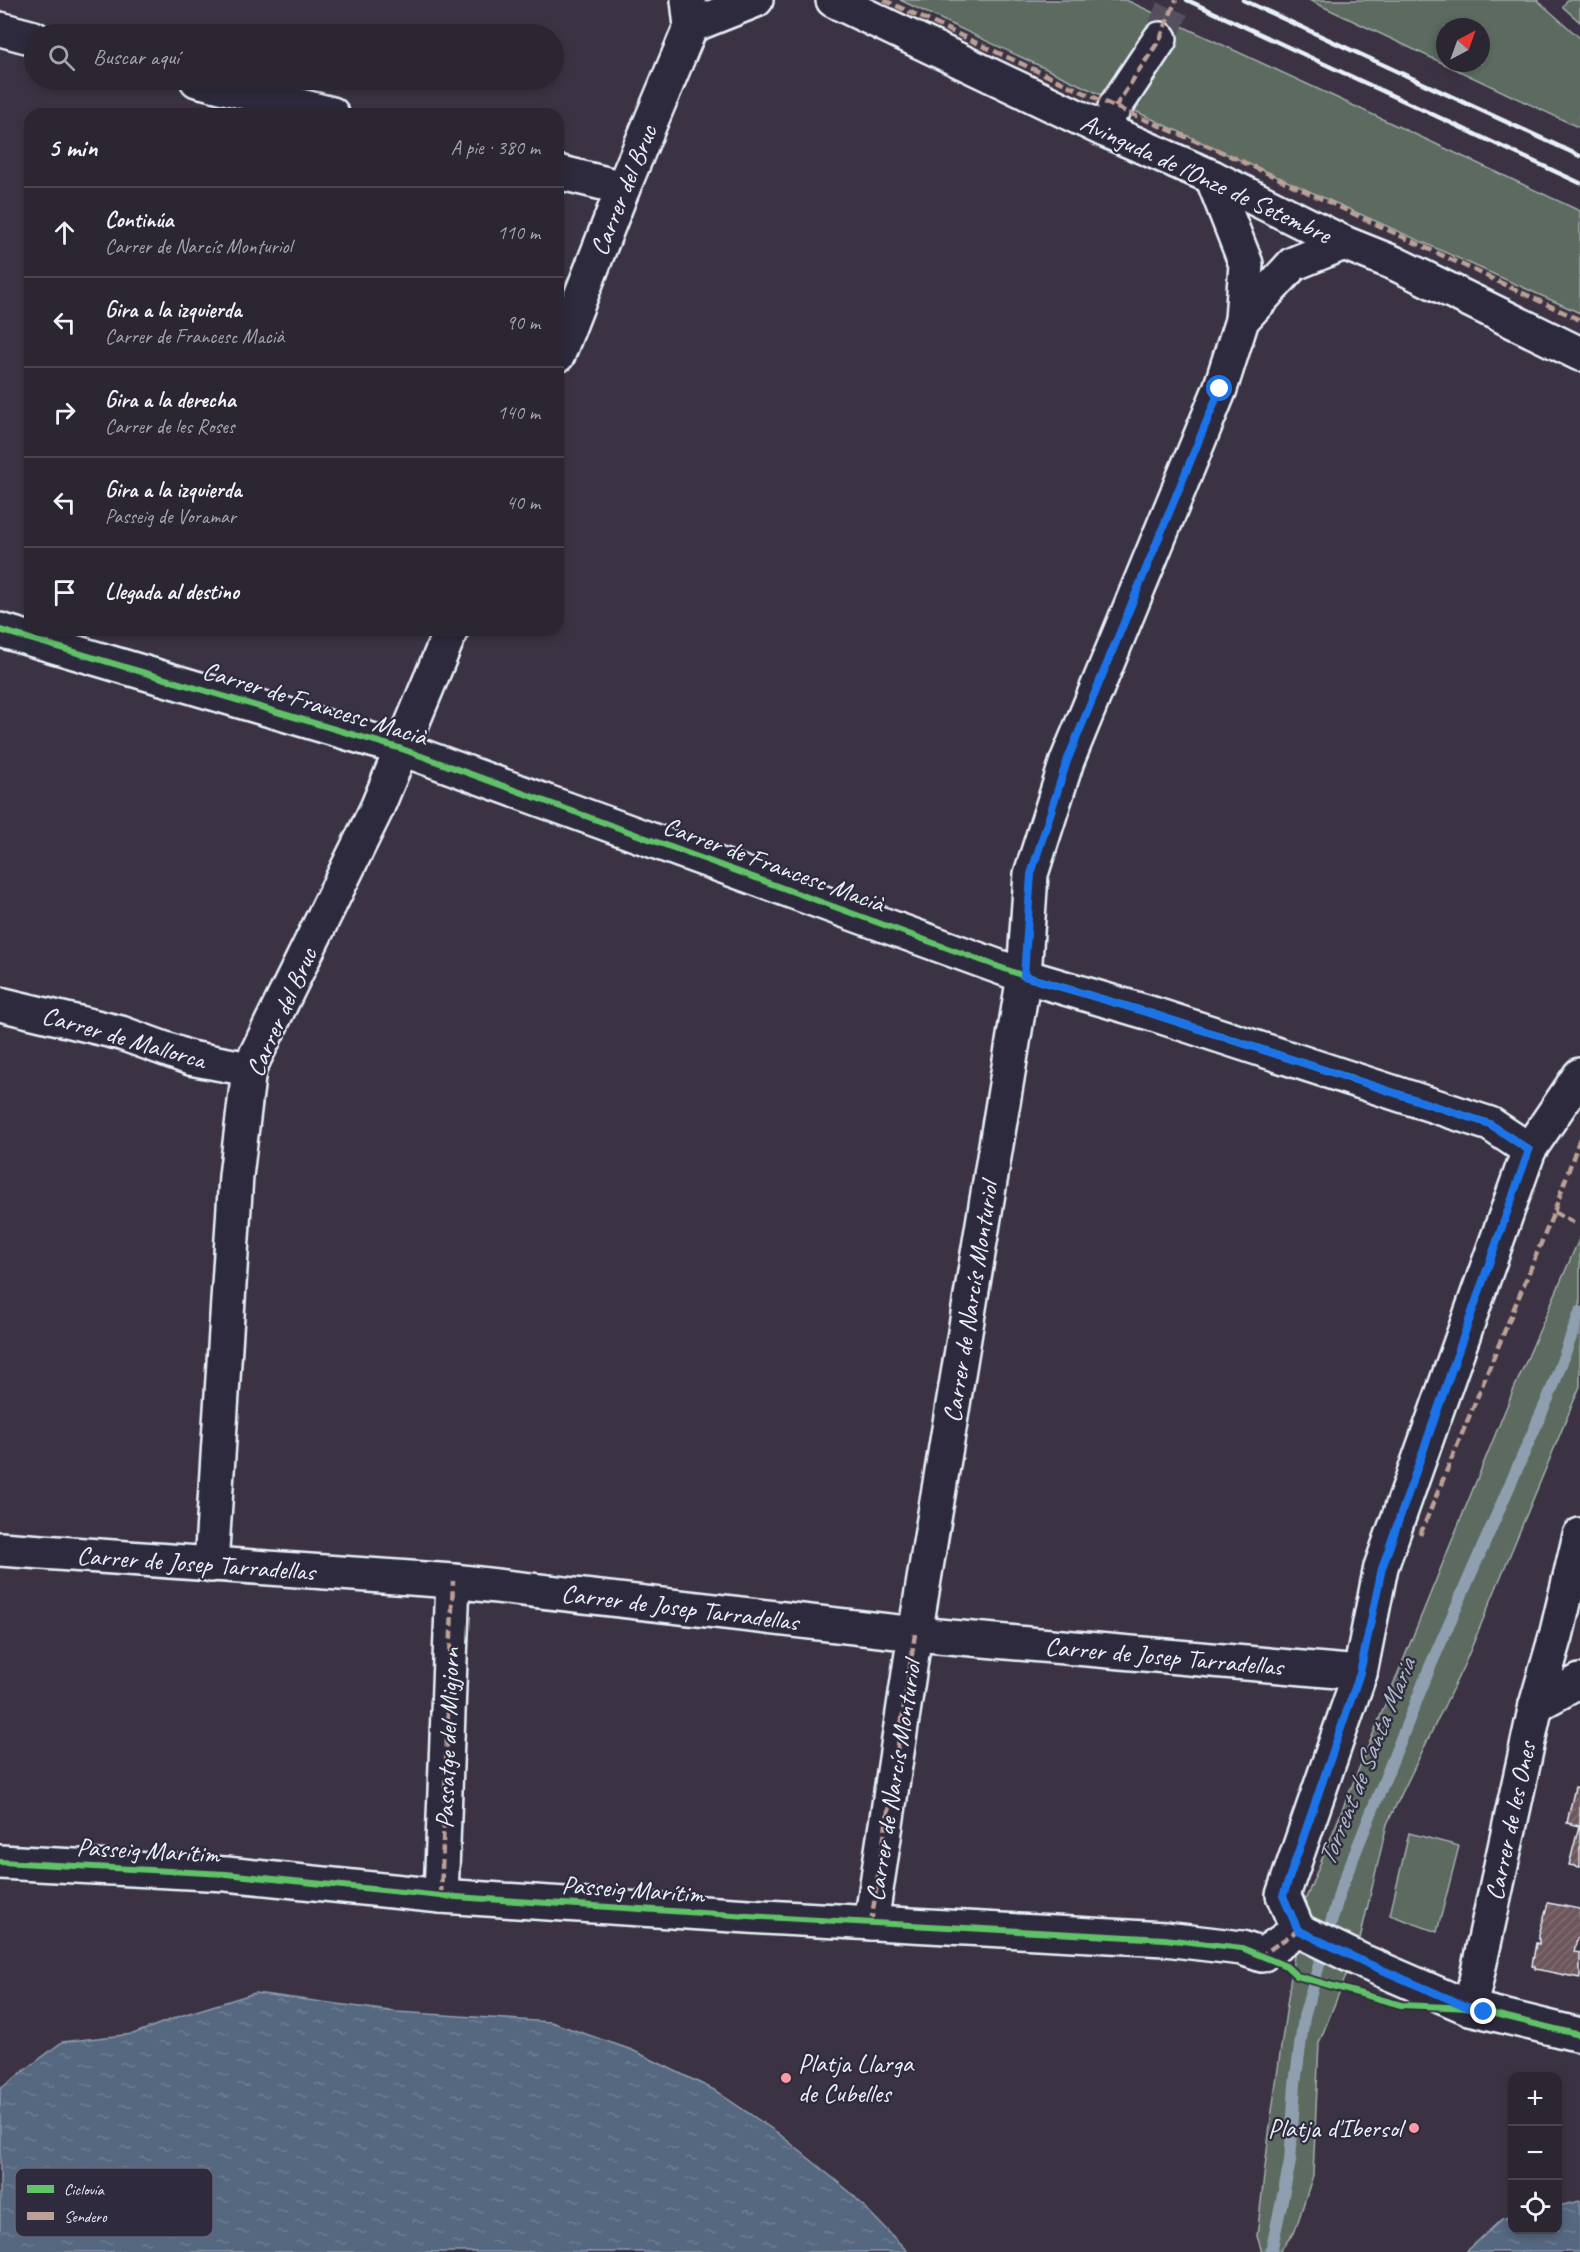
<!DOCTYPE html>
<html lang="es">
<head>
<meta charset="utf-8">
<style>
  :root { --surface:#2c2632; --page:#38323e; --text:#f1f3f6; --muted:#a6a5ac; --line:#48434d }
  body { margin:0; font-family:Caveat,sans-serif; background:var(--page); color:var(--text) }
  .controls { position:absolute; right:18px; bottom:18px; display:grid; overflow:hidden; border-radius:12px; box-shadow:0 3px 9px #0003 }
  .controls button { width:54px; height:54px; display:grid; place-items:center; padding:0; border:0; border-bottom:2px solid var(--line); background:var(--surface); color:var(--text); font:30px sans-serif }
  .compass { position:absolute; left:1436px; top:18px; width:54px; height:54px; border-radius:50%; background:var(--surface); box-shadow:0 3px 9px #0003; rotate:41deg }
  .stop { position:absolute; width:18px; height:18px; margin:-14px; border:4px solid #1a73e8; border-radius:50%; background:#fff }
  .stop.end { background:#1a73e8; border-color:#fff; box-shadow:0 2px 6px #0008 }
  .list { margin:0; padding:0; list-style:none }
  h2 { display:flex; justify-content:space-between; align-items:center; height:78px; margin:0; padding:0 24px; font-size:26px }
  h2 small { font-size:20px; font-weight:400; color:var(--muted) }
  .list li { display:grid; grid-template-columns:39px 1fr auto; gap:18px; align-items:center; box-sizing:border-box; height:90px; padding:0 24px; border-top:2px solid var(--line) }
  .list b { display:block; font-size:22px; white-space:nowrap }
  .list p { margin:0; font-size:20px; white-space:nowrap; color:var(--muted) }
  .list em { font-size:20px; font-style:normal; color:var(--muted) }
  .icon { flex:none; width:33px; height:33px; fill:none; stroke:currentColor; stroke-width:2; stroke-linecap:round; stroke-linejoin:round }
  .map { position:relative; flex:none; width:1580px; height:2252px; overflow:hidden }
  .search { position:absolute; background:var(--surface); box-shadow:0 3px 9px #0003; left:24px; top:24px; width:540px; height:66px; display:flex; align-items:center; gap:15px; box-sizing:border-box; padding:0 21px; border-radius:33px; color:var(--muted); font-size:22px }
  .panel { position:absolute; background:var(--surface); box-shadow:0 3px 9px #0003; left:24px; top:108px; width:540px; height:528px; border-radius:18px }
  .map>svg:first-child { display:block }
</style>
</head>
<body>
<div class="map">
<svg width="1580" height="2252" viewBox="0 0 1580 2252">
  <defs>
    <pattern id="water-ripples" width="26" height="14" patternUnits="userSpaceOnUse" patternTransform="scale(1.5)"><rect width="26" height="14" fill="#546880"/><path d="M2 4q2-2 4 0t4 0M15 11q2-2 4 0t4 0" fill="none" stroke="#6d7e93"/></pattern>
    <pattern id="building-hatch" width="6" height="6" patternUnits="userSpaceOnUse" patternTransform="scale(1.5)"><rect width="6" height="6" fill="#6d575b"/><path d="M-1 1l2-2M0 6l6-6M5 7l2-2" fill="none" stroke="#827073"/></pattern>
  </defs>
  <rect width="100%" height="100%" fill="#3b3343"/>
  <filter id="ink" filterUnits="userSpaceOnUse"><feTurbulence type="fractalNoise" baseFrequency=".0167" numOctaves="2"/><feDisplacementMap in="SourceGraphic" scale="12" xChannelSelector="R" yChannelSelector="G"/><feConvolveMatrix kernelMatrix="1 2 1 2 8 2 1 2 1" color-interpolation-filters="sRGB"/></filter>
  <g filter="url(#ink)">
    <g fill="#5b6a60" stroke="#a2aeac" stroke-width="1.5" fill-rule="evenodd">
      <path d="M 900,0 L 1126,0 L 1580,211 L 1580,313 L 1222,152 Z"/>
      <path d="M 1309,0 L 1537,0 L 1580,38 L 1580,128 ZM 1445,27 L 1481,27 L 1481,63 L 1445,63 Z"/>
      <path d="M 1567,0 L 1580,0 L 1580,22 L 1563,7 Z"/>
      <path d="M 1580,1237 L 1580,1386 L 1465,1663 L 1387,1824 L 1359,1943 L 1319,2043 L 1313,2175 L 1295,2231 L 1279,2252 L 1262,2252 L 1257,2236 L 1270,2125 L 1300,1913 L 1511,1396 Z"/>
      <path d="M 1409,1833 L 1459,1846 L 1437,1932 L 1390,1915 Z"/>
    </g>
    <g fill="url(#water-ripples)" stroke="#8f9fb0" stroke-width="1.5">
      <path d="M 255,1993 L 397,2012 L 551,2022 L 632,2050 L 714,2090 L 778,2133 L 851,2193 L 908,2252 L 0,2252 L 0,2089 L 62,2042 L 133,2034 L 183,2015 Z"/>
      <path d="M 1580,2201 L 1580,2252 L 1466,2252 L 1502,2219 L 1512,2216 L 1512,2230 L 1558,2230 L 1558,2206 Z"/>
    </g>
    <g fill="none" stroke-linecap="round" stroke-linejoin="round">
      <path stroke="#8f9fb0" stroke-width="12" d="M 1271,2252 L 1290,2162 L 1295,2084 L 1304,2017 L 1341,1888 L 1430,1667 L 1552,1389 L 1580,1312"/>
    </g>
    <g fill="url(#building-hatch)" stroke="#e8f1f8" stroke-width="1.5">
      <path d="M 1575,1787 L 1580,1788 L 1580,1867 L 1569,1865 L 1579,1826 L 1567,1823 Z"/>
      <path d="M 1548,1903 L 1580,1909 L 1580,1938 L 1577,1938 L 1574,1952 L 1580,1953 L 1580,1978 L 1535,1969 L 1535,1967 L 1532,1966 L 1536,1943 L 1539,1944 L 1539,1934 Z"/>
    </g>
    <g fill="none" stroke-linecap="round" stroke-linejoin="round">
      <path stroke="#55505e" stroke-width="33" stroke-dasharray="33 16" stroke-linecap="butt" d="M 1160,39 L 1176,0"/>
      <g stroke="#e8f1f8" stroke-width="38">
        <g id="minor">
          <path d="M 833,0 L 1107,131 L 1212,177 L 1344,243 L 1394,263 L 1580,354"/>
          <path d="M 691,26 L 756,0"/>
          <path d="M 0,29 L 34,38"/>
          <path d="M 197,80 L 332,114"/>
          <path d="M 1115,107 L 1160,39"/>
          <path d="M 558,172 L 623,188"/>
          <path d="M 1212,177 L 1246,264 L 1242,320"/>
          <path d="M 558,355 L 623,188 L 691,26 L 688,0"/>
          <path d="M 0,630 L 402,749 L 1024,976 L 1153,1014 L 1490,1124 L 1529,1150"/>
          <path d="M 0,1004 L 121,1033 L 190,1058 L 249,1069"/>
          <path d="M 1580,1075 L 1529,1150 L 1381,1567 L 1360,1673 L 1283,1895 L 1298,1930 L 1364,1962 L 1470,2008 L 1580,2035"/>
          <path d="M 0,1549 L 453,1581 L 915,1634 L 1360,1673"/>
          <path d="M 211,1565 L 236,1176 L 249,1069 L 377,808 L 451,630"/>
          <path d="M 1536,1705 L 1580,1681"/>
          <path d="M 0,1862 L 226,1874 L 441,1896 L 764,1917 L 1165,1939 L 1242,1948 L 1262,1955 L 1298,1930"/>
          <path d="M 441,1896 L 453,1581"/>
          <path d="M 871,1923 L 915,1634 L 1024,976 L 1031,874 L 1067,761 L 1220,389 L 1242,320 L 1293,264 L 1344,243"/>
          <path d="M 1470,2008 L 1536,1705 L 1556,1636 L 1580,1535"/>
        </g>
      </g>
      <use href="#minor" stroke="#2f2a3d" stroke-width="33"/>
      <g stroke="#e8f1f8" stroke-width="4.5">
        <path d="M 1187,0 L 1580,183"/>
        <path d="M 1243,0 L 1580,156"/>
      </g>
      <g stroke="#bda197" stroke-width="4.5" stroke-dasharray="9 4.5" stroke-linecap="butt">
        <path d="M 884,0 L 1115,107 L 1222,152 L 1580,320"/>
        <path d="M 1115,107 L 1160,39 L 1176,0"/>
        <path d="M 1554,1212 L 1575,1223"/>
        <path d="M 1420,1535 L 1554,1212 L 1580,1138"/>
        <path d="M 1283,1895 L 1298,1930 L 1364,1962 L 1461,2004"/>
        <path d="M 441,1896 L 453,1581"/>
        <path d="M 871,1923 L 915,1634"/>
        <path d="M 1258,1954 L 1262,1955 L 1298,1930"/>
      </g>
      <g stroke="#2f2a3d" stroke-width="10">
        <g id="cycleway">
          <path d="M 0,630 L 402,749 L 1024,976 L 1153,1014 L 1490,1124 L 1529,1150"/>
          <path d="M 0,1862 L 226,1874 L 441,1896 L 764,1917 L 1165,1939 L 1242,1948 L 1286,1966 L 1297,1976 L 1401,2005 L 1470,2008 L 1580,2035"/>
        </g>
      </g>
      <use href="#cycleway" stroke="#61c268" stroke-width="6"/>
    </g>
  </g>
  <g fill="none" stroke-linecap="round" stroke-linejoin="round" filter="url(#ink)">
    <path stroke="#1a73e8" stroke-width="8" d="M 1220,389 L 1067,761 L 1031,874 L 1024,976 L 1153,1014 L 1490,1124 L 1529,1150 L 1382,1568 L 1360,1673 L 1283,1896 L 1298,1930 L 1364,1962 L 1470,2008 L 1484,2012"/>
  </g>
  <g fill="#ff9aa2" stroke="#2f2a3d" stroke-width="2">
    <circle cx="786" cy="2078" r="6"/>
    <circle cx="1414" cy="2128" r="6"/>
  </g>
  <g text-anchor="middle" stroke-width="4.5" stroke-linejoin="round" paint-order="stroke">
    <g font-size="26" fill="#e8f1f8" stroke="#2f2a3d">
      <text transform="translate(1206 178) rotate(25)" y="9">Avinguda de l'Onze de Setembre</text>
      <text transform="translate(623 190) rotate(-68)" y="9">Carrer del Bruc</text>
      <text transform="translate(315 703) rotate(17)" y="9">Carrer de Francesc Macià</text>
      <text transform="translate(774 864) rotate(20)" y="9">Carrer de Francesc Macià</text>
      <text transform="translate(281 1012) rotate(-66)" y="9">Carrer del Bruc</text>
      <text transform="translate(124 1037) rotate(16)" y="9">Carrer de Mallorca</text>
      <text transform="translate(970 1302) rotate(-81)" y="9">Carrer de Narcís Monturiol</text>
      <text transform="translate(196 1563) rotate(4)" y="9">Carrer de Josep Tarradellas</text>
      <text transform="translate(680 1607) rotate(7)" y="9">Carrer de Josep Tarradellas</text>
      <text transform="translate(1164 1656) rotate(5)" y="9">Carrer de Josep Tarradellas</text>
      <text transform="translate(447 1738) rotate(-88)" y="9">Passatge del Migjorn</text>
      <text transform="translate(893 1781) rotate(-81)" y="9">Carrer de Narcís Monturiol</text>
      <text transform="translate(1510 1821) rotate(-78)" y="9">Carrer de les Ones</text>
      <text transform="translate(148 1850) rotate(3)" y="9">Passeig Marítim</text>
      <text transform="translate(633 1889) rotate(4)" y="9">Passeig Marítim</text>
    </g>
    <g font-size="26" fill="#e8f1f8" stroke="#2f2a3d" text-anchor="start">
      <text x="798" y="2072">Platja Llarga<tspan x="798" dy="30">de Cubelles</tspan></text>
      <text x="1402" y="2137" text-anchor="end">Platja d'Ibersol</text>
    </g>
    <g font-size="27" font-style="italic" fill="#adbac8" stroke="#2f2a3d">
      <text transform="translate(1366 1762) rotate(-68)" y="9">Torrent de Santa Maria</text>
    </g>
  </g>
  <rect x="15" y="2168" width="198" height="69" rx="9" fill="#2f2a3d" stroke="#666675" stroke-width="1.5"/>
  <rect x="27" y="2185" width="27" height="8" fill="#61c268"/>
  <rect x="27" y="2212" width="27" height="8" fill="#bda197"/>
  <g font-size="16" fill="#e8f1f8">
    <text x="64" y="2195">Ciclovía</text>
    <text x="64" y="2222">Sendero</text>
  </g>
</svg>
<div class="controls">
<button>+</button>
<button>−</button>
<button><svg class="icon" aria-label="locate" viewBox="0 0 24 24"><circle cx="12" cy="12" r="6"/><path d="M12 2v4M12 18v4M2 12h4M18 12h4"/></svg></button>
</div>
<svg class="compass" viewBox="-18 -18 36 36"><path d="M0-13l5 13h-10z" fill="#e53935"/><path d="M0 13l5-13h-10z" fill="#a6a5ac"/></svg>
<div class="stop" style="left:1220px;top:389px"></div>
<div class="stop end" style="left:1484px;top:2012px"></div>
<div class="search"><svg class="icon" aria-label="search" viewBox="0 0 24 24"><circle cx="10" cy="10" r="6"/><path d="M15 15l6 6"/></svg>Buscar aquí</div>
<section class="panel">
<h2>5 min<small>A pie · 380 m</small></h2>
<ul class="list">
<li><svg class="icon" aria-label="ahead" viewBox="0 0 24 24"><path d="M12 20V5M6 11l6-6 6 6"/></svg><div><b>Continúa</b><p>Carrer de Narcís Monturiol</p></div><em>110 m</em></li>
<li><svg class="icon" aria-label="left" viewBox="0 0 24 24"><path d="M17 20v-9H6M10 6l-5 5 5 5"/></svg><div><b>Gira a la izquierda</b><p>Carrer de Francesc Macià</p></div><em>90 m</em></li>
<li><svg class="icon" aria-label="right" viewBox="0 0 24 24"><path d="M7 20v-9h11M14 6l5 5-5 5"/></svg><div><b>Gira a la derecha</b><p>Carrer de les Roses</p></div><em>140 m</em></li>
<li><svg class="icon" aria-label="left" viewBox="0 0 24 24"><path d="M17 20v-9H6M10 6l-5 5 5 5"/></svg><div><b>Gira a la izquierda</b><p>Passeig de Voramar</p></div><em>40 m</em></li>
<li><svg class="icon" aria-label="arrive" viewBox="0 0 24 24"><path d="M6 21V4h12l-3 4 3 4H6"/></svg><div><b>Llegada al destino</b></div></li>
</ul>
</section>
</div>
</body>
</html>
